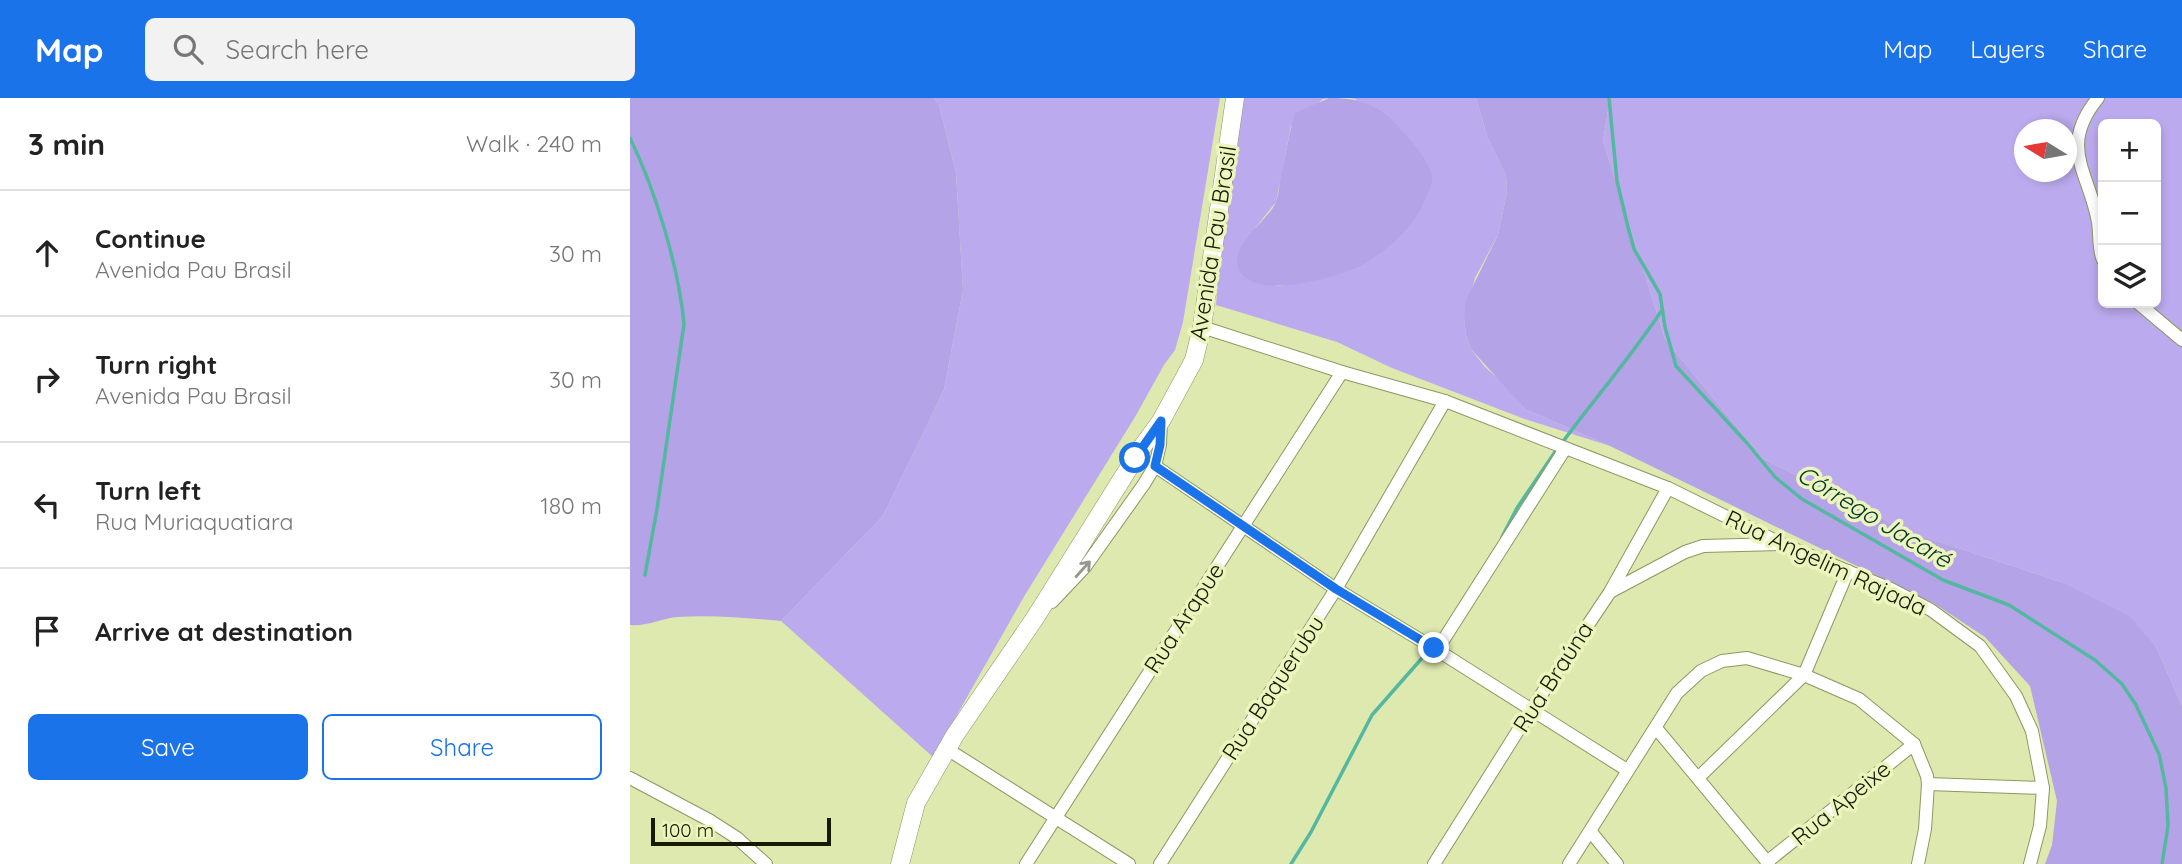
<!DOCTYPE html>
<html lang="en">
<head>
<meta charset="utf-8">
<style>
  :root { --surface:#fff; --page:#f2f2f2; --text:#222; --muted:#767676; --line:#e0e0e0; --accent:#1a73e8 }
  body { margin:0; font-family:Quicksand,sans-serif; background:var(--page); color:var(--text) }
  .controls { position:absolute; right:21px; top:21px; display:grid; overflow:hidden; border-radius:10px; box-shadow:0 4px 10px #0003 }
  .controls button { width:63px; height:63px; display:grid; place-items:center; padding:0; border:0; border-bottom:2px solid var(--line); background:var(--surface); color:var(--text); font:35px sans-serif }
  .compass { position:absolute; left:1384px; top:21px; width:63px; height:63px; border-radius:50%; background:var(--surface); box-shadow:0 4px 10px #0003; rotate:281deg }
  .scale { position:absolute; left:21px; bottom:18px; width:180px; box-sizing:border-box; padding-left:7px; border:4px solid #161904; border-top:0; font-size:19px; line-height:24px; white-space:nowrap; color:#161904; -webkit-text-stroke:5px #ecf6bc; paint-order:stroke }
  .stop { position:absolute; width:21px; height:21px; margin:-16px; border:5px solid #1a73e8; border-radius:50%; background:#fff }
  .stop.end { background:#1a73e8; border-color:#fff; box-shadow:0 2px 7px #0008 }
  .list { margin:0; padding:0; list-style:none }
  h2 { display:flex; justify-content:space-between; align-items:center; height:91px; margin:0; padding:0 28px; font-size:30px }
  h2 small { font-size:23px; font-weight:400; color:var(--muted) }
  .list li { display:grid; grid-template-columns:46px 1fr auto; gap:21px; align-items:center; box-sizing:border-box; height:126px; padding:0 28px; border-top:2px solid var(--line) }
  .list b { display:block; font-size:26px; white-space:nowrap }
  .list p { margin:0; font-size:23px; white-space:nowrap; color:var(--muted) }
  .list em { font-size:23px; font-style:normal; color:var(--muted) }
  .actions { display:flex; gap:14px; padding:21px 28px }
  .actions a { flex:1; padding:16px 0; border:2px solid var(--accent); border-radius:10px; text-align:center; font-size:24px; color:var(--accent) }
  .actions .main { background:var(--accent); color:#fff }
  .icon { flex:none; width:38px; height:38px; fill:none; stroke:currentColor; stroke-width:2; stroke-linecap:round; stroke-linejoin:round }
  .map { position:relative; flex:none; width:1552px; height:766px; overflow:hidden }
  header { display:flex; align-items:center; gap:42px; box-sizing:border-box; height:98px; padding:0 35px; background:var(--accent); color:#fff }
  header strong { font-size:33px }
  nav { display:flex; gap:38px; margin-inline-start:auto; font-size:24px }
  .search { width:490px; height:63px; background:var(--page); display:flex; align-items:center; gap:18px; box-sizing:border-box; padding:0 24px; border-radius:10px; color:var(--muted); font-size:26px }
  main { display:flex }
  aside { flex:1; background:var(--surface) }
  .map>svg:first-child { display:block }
</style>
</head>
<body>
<header>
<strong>Map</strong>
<div class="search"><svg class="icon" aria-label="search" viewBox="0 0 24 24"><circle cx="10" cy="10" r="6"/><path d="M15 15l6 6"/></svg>Search here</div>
<nav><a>Map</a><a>Layers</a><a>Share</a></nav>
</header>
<main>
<aside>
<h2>3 min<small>Walk · 240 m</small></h2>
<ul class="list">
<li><svg class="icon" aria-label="ahead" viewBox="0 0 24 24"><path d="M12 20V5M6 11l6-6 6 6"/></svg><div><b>Continue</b><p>Avenida Pau Brasil</p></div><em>30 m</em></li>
<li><svg class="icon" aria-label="right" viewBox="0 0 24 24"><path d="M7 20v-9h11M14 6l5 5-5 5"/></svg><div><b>Turn right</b><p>Avenida Pau Brasil</p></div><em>30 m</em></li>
<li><svg class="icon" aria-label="left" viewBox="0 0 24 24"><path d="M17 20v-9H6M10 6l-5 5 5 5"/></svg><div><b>Turn left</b><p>Rua Muriaquatiara</p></div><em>180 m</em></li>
<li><svg class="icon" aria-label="arrive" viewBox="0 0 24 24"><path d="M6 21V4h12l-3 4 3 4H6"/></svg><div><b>Arrive at destination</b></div></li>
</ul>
<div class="actions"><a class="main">Save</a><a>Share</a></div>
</aside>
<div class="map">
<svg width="1552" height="766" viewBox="0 0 1552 766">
  <rect width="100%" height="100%" fill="#dee9af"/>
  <g fill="#bcaaee" fill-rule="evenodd">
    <path d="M 304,0 L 590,0 L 553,224 L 545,252 L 534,267 L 505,319 L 395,497 L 303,659 L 151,523 L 253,418 L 314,292 L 333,192 L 326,75 L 309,7 Z"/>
    <path d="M 611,0 L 699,0 L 693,1 L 661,28 L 646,104 L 625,130 L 647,188 C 685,184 719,177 750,155 L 726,1 L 720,0 L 846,0 L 857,38 L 876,78 L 877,94 L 868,137 L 845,180 L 834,220 L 836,237 L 841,251 L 855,269 L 873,285 L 895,311 L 980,348 L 892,320 L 762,270 L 707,244 L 586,207 L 594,112 Z"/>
    <path d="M 980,0 L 1552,0 L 1552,608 L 1526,549 L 1431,484 L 1279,434 L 1132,360 L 1035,241 L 973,43 ZM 1473,26 L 1526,26 L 1526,205 L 1473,205 ZM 1394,32 L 1436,32 L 1436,74 L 1394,74 Z"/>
  </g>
  <g fill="#b5a3e8">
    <path d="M 0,0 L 304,0 L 309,7 L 326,75 L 333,192 L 314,292 L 253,418 L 151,523 C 117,520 83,517 48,519 C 32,520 16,529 0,527 Z"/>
    <path d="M 699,0 C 737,0 752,9 777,38 C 786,49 799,63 802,78 C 803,86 798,96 794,104 C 783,130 760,150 736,165 C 713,179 613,208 607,165 C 604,146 635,123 644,108 C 649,99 649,87 651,77 C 656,56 659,35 665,15 Z"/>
    <path d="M 846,0 L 980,0 L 973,43 L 1035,241 L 1132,360 L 1279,434 L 1431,484 L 1499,518 L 1526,549 L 1552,608 L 1552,766 L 1415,766 L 1422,747 L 1427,703 L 1400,588 L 1355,539 L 1305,506 L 980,348 L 895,311 L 841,251 L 836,237 L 834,220 L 836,202 L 868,137 L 877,94 L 876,78 L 857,38 Z"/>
  </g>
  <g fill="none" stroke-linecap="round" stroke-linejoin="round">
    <g stroke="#54b8a1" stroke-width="3.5">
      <path d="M 979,0 L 987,83 L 997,125 L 1004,151 L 1030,196 L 1035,229 L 1046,268 L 1117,345 L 1145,379 L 1172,401 L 1313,482 L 1379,507 L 1465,562 L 1492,586 L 1506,607 L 1529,656 L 1536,690 L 1538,728 L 1532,766"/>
      <path d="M 0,40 C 25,91 49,170 54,226 L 27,411 L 15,477"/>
      <path d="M 932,345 C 965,300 1001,259 1032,212"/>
      <path d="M 872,439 L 887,410 L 927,351"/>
      <path d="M 661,766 L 681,734 L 742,617 L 800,551"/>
    </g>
    <g stroke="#8e9761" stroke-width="14">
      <g id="minor">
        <path d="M 1468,0 C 1428,49 1459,74 1468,124 C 1470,137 1468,150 1473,162"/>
        <path d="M 1508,205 L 1552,242"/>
        <path d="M 572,229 L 712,274 L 815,303 L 1038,390 L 1152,446 L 1261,491 L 1301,512 L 1350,548 L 1386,598 L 1402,633 L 1413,690 L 1410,728 L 1400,766"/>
        <path d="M 525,368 L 706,491 L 807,552 L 997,672"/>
        <path d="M 980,494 L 1055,454 L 1073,448 L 1150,446"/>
        <path d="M 422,504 L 455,469 L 514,386 L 525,368 L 530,347 L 531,323"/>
        <path d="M 807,552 L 935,351"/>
        <path d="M 1026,630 L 1139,766"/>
        <path d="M 317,651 L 499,766"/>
        <path d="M 1069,679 L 1174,577 L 1218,473"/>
        <path d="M 0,680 L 79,722 L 107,740 L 136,766"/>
        <path d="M 1298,686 L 1413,690"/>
        <path d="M 961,734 L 987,766"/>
        <path d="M 1137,764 L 1284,646"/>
        <path d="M 396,766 L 712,274"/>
        <path d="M 530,766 L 706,491 L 815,303"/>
        <path d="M 804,766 L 901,612 L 980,494 L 1038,390"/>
        <path d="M 939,766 L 1047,595 L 1071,573 L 1092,563 L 1117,560 L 1174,577 L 1229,601 L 1284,646 L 1297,678 L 1298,686 L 1295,731 L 1288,766"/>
      </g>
    </g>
    <g stroke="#8e9761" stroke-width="19">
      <path id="secondary" d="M 270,766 L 286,705 L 325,637 L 405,520 L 512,349 L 531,323 L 564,262 L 572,229 L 605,0"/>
    </g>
    <use href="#minor" stroke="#fff" stroke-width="12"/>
    <use href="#secondary" stroke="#fff" stroke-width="18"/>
  </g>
  <defs><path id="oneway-shaft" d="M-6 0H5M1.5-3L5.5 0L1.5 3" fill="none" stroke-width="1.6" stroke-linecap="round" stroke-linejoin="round" transform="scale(1.75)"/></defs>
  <use stroke="#96988e" href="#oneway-shaft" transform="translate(453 471) rotate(-48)"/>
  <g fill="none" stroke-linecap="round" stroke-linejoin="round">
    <path stroke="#1a73e8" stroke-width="9" d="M 505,360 L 531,323 L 530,347 L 525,368 L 706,491 L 804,550"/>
  </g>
  <g text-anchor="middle" stroke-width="7" stroke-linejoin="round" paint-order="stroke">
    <g font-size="23" fill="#161904" stroke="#ecf6bc">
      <text transform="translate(583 145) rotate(-81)" y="8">Avenida Pau Brasil</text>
      <text transform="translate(1196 465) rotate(25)" y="8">Rua Angelim Rajada</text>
      <text transform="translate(554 520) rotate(-57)" y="8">Rua Arapue</text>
      <text transform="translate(923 579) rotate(-57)" y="8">Rua Braúna</text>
      <text transform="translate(643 590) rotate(-57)" y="8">Rua Baquerubu</text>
      <text transform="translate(1211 705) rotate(-39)" y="8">Rua Apeixe</text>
    </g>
    <g font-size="24" font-style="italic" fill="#04352b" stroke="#ecf6bc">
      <text transform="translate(1244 419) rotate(31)" y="8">Córrego Jacaré</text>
    </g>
  </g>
</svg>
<div class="controls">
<button>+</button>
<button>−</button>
<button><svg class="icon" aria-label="layers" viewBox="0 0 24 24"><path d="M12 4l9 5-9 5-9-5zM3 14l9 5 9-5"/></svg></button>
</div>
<svg class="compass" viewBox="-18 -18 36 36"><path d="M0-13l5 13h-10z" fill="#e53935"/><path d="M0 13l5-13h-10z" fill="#767676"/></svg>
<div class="scale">100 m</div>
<div class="stop" style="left:505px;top:360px"></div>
<div class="stop end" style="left:804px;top:550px"></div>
</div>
</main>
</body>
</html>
